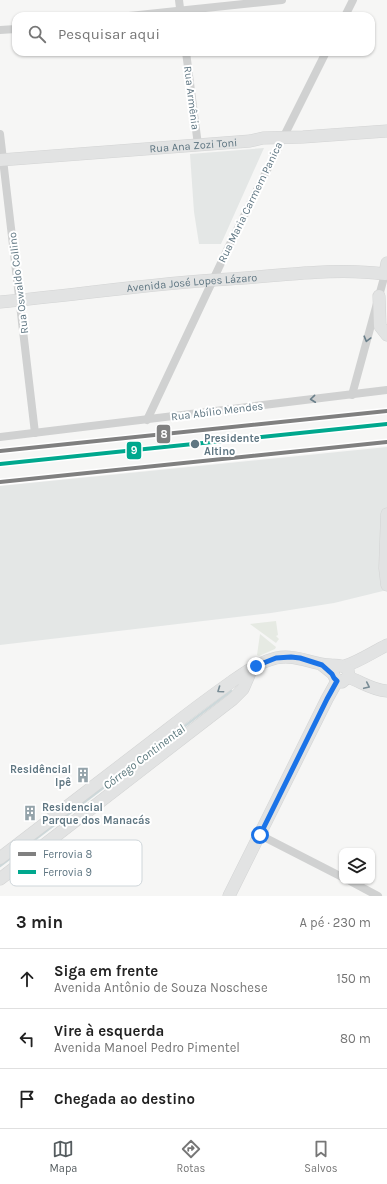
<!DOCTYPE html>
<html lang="pt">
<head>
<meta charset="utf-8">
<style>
  :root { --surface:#fff; --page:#f6f6f6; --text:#222; --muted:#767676; --line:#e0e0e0; --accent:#555c5f }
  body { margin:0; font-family:Karla,sans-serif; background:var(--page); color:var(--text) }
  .controls { position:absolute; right:12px; bottom:12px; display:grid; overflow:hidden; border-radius:8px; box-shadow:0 1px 3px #0004 }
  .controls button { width:36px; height:36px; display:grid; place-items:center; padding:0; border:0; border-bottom:1px solid var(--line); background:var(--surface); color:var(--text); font:20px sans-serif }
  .stop { position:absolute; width:12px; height:12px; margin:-9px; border:3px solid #1a73e8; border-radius:50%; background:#fff }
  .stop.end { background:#1a73e8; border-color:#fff; box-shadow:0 1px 4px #0008 }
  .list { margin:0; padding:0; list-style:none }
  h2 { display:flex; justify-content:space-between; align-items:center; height:52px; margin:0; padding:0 16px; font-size:17px }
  h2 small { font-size:13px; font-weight:400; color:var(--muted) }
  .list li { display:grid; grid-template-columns:26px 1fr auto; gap:12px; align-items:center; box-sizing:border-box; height:60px; padding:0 16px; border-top:1px solid var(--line) }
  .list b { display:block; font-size:15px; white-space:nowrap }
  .list p { margin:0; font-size:13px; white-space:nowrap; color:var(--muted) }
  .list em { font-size:13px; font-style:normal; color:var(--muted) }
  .icon { flex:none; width:22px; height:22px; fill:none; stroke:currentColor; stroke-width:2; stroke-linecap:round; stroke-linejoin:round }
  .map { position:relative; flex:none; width:387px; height:896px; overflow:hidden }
  .search { position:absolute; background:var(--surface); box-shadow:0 1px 3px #0004; left:12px; right:12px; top:12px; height:44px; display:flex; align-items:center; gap:10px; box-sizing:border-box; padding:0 14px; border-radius:12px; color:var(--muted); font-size:15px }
  .sheet { height:232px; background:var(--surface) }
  nav { display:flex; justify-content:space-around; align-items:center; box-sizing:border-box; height:56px; border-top:1px solid var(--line); background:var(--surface); font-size:11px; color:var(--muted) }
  nav a { display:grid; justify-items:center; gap:2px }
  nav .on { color:var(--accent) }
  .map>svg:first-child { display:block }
</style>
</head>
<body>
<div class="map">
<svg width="387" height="896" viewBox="0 0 387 896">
  <rect width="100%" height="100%" fill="#f6f6f5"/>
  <g fill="#e4e7e6">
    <path d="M 264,148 L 221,244 L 199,244 L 194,212 L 190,154 Z"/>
    <path d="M 387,447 L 387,590 L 334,603 L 271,613 L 0,645 L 0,486 Z"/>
  </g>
  <g fill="#e6eae3">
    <path d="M 276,621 L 278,635 L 276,636 L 279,639 L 276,643 L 250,624 Z"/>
    <path d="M 260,634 L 276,647 L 275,649 L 259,656 L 257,655 Z"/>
  </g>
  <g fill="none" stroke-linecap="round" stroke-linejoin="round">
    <path stroke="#cdd8da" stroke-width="2.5" d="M 0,866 L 231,691"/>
    <g stroke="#d3d4d4" stroke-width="13">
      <g id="secondary">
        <path id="s1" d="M 0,160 L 250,141 L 263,138 L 303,137 L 387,131"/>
        <path d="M 379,296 L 380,326 L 387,335"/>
        <path id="s2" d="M 0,302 C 77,295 153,283 230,279 C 280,276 335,267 385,274 L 387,263"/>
        <path d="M 387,514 L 385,568 L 387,585"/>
        <path d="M 345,666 C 360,661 373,652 387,645"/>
        <path d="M 348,677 C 362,682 372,690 387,691"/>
        <path d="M 0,858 C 54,816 109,775 163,733 C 186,715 210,697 234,680 C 247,671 260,662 276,658 C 296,654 311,664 330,665 C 338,666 351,664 348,677 L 342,682 C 336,681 336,679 333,674 C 330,671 326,668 322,665"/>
        <path d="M 0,879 L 233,699 L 243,689 L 252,668"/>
        <path d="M 229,896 L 327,699 L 337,681"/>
      </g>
    </g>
    <g stroke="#d0d1d1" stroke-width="8">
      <path d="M 179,0 L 181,16"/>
      <path d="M 129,16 L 282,0"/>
      <path d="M 345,16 L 353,0"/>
      <path d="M 0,30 L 16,29"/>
      <path d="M 186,52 L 198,145"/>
      <path d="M 0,134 L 35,433"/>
      <path d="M 352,395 L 385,274"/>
      <path d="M 147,420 L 229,246 L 326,52"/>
      <path d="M 0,437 L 387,390"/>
      <path d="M 260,835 L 342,877"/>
      <path d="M 350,881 L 378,896"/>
    </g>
    <use href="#secondary" stroke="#e2e3e3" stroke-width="12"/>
    <g stroke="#fff" stroke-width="7">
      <g id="rail-1">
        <path d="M 0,451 L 387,411"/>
        <path d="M 0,482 L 387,442"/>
      </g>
    </g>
    <g stroke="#fff" stroke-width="7">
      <path id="rail-2" d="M 0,464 L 387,424"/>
    </g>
    <use href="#rail-1" stroke="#808080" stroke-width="4"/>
    <use href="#rail-2" stroke="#00a88e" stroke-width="4"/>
  </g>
  <defs><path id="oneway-chevron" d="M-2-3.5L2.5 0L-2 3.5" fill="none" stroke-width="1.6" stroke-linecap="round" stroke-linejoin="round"/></defs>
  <g stroke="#6a7f8a">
    <use href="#oneway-chevron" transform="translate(367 339) rotate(105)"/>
    <use href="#oneway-chevron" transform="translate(313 399) rotate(174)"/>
  </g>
  <g stroke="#798c95">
    <use href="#oneway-chevron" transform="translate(367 686) rotate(25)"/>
    <use href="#oneway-chevron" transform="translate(220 690) rotate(145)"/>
  </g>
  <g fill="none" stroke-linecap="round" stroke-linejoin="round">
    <path stroke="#1a73e8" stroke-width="5" d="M 256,666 L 276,658 L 291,657 L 300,658 L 322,665 L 332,674 L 334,678 L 337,681 L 327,699 L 260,835"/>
  </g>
  <defs>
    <g id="building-bare" transform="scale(1.2)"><path d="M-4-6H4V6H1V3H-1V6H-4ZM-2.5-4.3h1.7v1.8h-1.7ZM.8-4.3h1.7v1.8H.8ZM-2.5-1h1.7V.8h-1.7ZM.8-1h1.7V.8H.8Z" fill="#94a3aa" stroke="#fff" stroke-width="2.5" paint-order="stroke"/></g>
  </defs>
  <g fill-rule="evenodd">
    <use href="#building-bare" x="83" y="775"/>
    <use href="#building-bare" x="30" y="813"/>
  </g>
  <circle fill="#5f7682" stroke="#fff" stroke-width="1.5" cx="195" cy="444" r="5"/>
  <g text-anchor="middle" stroke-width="4" stroke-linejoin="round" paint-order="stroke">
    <g font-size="11" fill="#5f7682" stroke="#fff">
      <text transform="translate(192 98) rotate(83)" y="4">Rua Armênia</text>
      <text dy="4" stroke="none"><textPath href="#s1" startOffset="194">Rua Ana Zozi Toni</textPath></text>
      <text transform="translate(250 202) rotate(-64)" y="4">Rua Maria Carmem Panica</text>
      <text transform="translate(18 283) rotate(-97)" y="4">Rua Oswaldo Collino</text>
      <text dy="4" stroke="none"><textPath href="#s2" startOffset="193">Avenida José Lopes Lázaro</textPath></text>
      <text transform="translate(217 411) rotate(-7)" y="4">Rua Abílio Mendes</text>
    </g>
    <g font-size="11" font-weight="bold" fill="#5f7682" stroke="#fff" text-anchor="start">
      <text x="204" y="442">Presidente<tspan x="204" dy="13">Altino</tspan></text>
    </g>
    <g font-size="11" font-weight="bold" fill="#5f7682" stroke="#fff" text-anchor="end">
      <text x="71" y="773">Residêncial<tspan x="71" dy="13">Ipê</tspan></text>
      <text x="42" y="811" text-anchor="start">Residencial<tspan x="42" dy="13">Parque dos Manacás</tspan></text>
    </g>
    <g font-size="12" font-style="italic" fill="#5a777c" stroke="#fff">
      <text transform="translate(144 757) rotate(-37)" y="4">Córrego Continental</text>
    </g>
  </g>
  <rect x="10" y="840" width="132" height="46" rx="6" fill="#fff" stroke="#cfd6da" stroke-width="1"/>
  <rect x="18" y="852" width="18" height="4" fill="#808080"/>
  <rect x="18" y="870" width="18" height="4" fill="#00a88e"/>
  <g font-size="11" fill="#5f7682">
    <text x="43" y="858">Ferrovia 8</text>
    <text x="43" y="876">Ferrovia 9</text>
  </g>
  <g stroke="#fff" stroke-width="1.5">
    <rect x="156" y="424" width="15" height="20" rx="4" fill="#808080"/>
    <rect x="126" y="441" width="16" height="19" rx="4" fill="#00a88e"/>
  </g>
  <g font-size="11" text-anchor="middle" font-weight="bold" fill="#fff">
    <text x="164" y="438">8</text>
    <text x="134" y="454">9</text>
  </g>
</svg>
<div class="controls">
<button><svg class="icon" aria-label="layers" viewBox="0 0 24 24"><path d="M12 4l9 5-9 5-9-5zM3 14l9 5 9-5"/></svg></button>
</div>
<div class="stop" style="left:260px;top:835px"></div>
<div class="stop end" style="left:256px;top:666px"></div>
<div class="search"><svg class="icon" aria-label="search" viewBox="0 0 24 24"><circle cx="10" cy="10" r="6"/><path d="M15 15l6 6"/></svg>Pesquisar aqui</div>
</div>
<section class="sheet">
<h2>3 min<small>A pé · 230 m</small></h2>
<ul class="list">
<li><svg class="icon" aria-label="ahead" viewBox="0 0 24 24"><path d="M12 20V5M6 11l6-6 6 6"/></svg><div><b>Siga em frente</b><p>Avenida Antônio de Souza Noschese</p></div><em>150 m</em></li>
<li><svg class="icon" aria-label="left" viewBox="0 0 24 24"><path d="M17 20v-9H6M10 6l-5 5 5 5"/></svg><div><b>Vire à esquerda</b><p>Avenida Manoel Pedro Pimentel</p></div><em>80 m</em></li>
<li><svg class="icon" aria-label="arrive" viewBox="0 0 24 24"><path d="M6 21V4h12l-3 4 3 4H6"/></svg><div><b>Chegada ao destino</b></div></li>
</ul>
</section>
<nav>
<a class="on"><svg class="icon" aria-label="map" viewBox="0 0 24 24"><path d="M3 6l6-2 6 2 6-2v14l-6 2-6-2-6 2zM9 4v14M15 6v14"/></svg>Mapa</a>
<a><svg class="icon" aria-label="directions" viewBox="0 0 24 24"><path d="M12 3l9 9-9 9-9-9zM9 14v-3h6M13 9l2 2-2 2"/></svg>Rotas</a>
<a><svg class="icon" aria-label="saved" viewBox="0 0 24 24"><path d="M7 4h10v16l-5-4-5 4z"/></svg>Salvos</a>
</nav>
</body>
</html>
